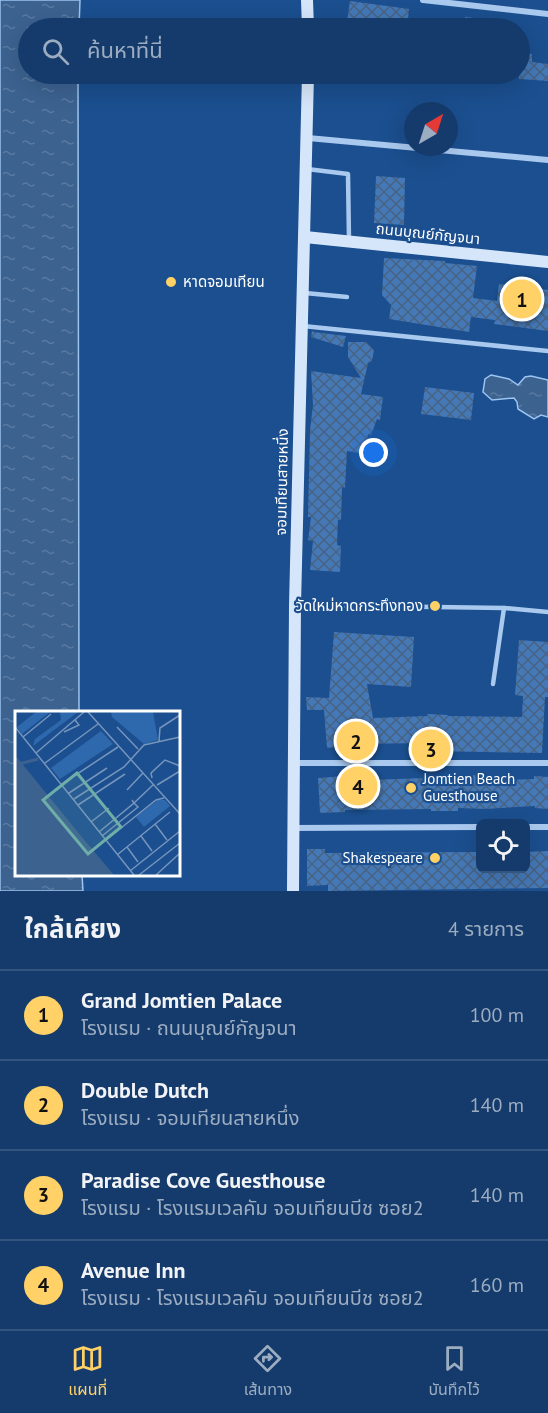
<!DOCTYPE html>
<html lang="th">
<head>
<meta charset="utf-8">
<style>
  :root { --surface:#143b6b; --page:#1d4271; --text:#f1f3f6; --muted:#9dadc1; --line:#33557e; --accent:#ffd166 }
  body { margin:0; font-family:"PT Sans","Noto Sans Thai",sans-serif; background:var(--page); color:var(--text) }
  .controls { position:absolute; right:18px; bottom:18px; display:grid; overflow:hidden; border-radius:9px; box-shadow:0 6px 24px #0002 }
  .controls button { width:54px; height:54px; display:grid; place-items:center; padding:0; border:0; border-bottom:2px solid var(--line); background:var(--surface); color:var(--text); font:30px sans-serif }
  .compass { position:absolute; left:404px; top:102px; width:54px; height:54px; border-radius:50%; background:var(--surface); box-shadow:0 6px 24px #0002; rotate:39deg }
  .you { position:absolute; left:374px; top:453px; width:21px; height:21px; margin:-15px; border:4px solid #fff; border-radius:50%; background:#1a73e8; box-shadow:0 0 0 9px #1a73e833 }
  .badge { display:grid; place-items:center; width:39px; height:39px; border-radius:50%; background:var(--accent); color:#111; font-size:20px; font-weight:700 }
  .pin { position:absolute; translate:-50% -50%; border:3px solid #fff; box-shadow:0 2px 6px #0006 }
  .list { margin:0; padding:0; list-style:none }
  h2 { display:flex; justify-content:space-between; align-items:center; height:78px; margin:0; padding:0 24px; font-size:26px }
  h2 small { font-size:20px; font-weight:400; color:var(--muted) }
  .list li { display:grid; grid-template-columns:39px 1fr auto; gap:18px; align-items:center; box-sizing:border-box; height:90px; padding:0 24px; border-top:2px solid var(--line) }
  .list b { display:block; font-size:22px; white-space:nowrap }
  .list p { margin:0; font-size:20px; white-space:nowrap; color:var(--muted) }
  .list em { font-size:20px; font-style:normal; color:var(--muted) }
  .icon { flex:none; width:33px; height:33px; fill:none; stroke:currentColor; stroke-width:2; stroke-linecap:round; stroke-linejoin:round }
  .map { position:relative; flex:none; width:548px; height:891px; overflow:hidden }
  .search { position:absolute; background:var(--surface); box-shadow:0 6px 24px #0002; left:18px; right:18px; top:18px; height:66px; display:flex; align-items:center; gap:15px; box-sizing:border-box; padding:0 21px; border-radius:33px; color:var(--muted); font-size:22px }
  .sheet { height:438px; background:var(--surface) }
  nav { display:flex; justify-content:space-around; align-items:center; box-sizing:border-box; height:84px; border-top:2px solid var(--line); background:var(--surface); font-size:16px; color:var(--muted) }
  nav a { display:grid; justify-items:center; gap:3px }
  nav .on { color:var(--accent) }
  .map>svg:first-child { display:block }
</style>
</head>
<body>
<div class="map">
<svg width="548" height="891" viewBox="0 0 548 891">
  <defs>
    <pattern id="water-ripples" width="26" height="14" patternUnits="userSpaceOnUse" patternTransform="scale(1.5)"><rect width="26" height="14" fill="#3c6290"/><path d="M2 4q2-2 4 0t4 0M15 11q2-2 4 0t4 0" fill="none" stroke="#597aa1"/></pattern>
    <pattern id="building-cross-hatch" width="8" height="8" patternUnits="userSpaceOnUse" patternTransform="scale(1.5)"><rect width="8" height="8" fill="#4478b7"/><path d="M0 0l8 8M0 8l8-8" fill="none" stroke="#486282"/></pattern>
  </defs>
  <rect width="100%" height="100%" fill="#1b4f8f"/>
  <g fill="url(#water-ripples)" stroke="#9cc4f0" stroke-width="1.5">
    <path d="M 0,0 L 80,0 L 79,28 L 28,28 L 28,74 L 78,74 L 79,712 L 16,712 L 16,874 L 82,875 L 83,891 L 0,891 Z"/>
    <path d="M 491,375 L 509,379 L 518,385 L 525,377 L 531,376 L 548,380 L 548,417 L 541,415 L 534,419 L 518,409 L 517,402 L 514,398 L 492,400 L 483,392 L 485,379 Z"/>
  </g>
  <g fill="url(#building-cross-hatch)">
    <path d="M 350,1 L 409,9 L 407,28 L 346,28 Z"/>
    <path d="M 465,17 L 500,21 L 499,28 L 463,28 Z"/>
    <path d="M 519,53 L 532,54 L 532,62 L 548,64 L 548,81 L 519,79 Z"/>
    <path d="M 376,176 L 405,178 L 404,225 L 374,223 Z"/>
    <path d="M 384,258 L 445,261 L 445,263 L 477,266 L 473,298 L 497,301 L 499,284 L 548,290 L 548,331 L 494,324 L 495,320 L 471,317 L 469,332 L 389,319 L 391,305 L 382,295 Z"/>
    <path d="M 312,331 L 314,332 L 346,336 L 343,347 L 311,337 Z"/>
    <path d="M 348,342 L 366,342 L 374,350 L 372,361 L 368,363 L 361,394 L 383,397 L 380,420 L 377,419 L 371,435 L 368,434 L 365,454 L 347,451 L 345,488 L 342,487 L 341,520 L 338,520 L 337,545 L 341,546 L 340,572 L 310,570 L 313,541 L 308,540 L 311,517 L 308,517 L 310,430 L 313,405 L 311,371 L 361,378 L 348,357 Z"/>
    <path d="M 425,387 L 474,393 L 471,420 L 421,414 Z"/>
    <path d="M 334,632 L 414,637 L 411,687 L 367,684 L 373,718 L 427,716 L 427,714 L 448,715 L 448,716 L 522,717 L 523,696 L 515,695 L 519,640 L 548,642 L 548,697 L 545,697 L 542,753 L 426,751 L 426,743 L 351,744 L 351,746 L 327,748 L 324,710 L 307,710 L 306,697 L 329,698 Z"/>
    <path d="M 466,775 L 506,775 L 506,780 L 534,779 L 534,776 L 548,777 L 548,809 L 535,808 L 535,806 L 485,809 L 458,808 L 458,811 L 431,811 L 431,809 L 345,810 L 345,812 L 320,813 L 318,778 L 343,776 L 343,779 L 371,780 L 423,778 L 423,780 L 466,780 Z"/>
    <path d="M 307,849 L 325,849 L 325,853 L 480,852 L 480,868 L 525,868 L 525,852 L 548,851 L 548,888 L 328,891 L 328,885 L 307,886 Z"/>
  </g>
  <g fill="none" stroke-linecap="round" stroke-linejoin="round">
    <g stroke="#a9c9ee" stroke-width="4.5">
      <path d="M 307,169 L 348,174 L 349,240"/>
      <path d="M 305,293 L 347,297"/>
      <path d="M 303,326 L 548,351"/>
      <path d="M 297,605 L 504,608 L 548,612"/>
      <path d="M 493,684 L 504,608"/>
    </g>
    <g stroke="#a9c9ee" stroke-width="6">
      <path d="M 423,0 L 548,14"/>
      <path d="M 308,138 L 548,160"/>
      <path d="M 293,763 L 548,763"/>
      <path d="M 526,827 L 548,827"/>
      <path d="M 293,828 L 480,827"/>
    </g>
    <g stroke="#d6e6fa" stroke-width="12">
      <path d="M 307,0 L 308,28"/>
      <path d="M 305,237 L 548,262"/>
      <path d="M 293,891 L 295,605 L 308,74"/>
    </g>
  </g>
  <g fill="#ffd166" stroke="#1b4f8f" stroke-width="2">
    <circle cx="171" cy="282" r="6"/>
    <circle cx="435" cy="606" r="6"/>
    <circle cx="411" cy="788" r="6"/>
    <circle cx="435" cy="858" r="6"/>
  </g>
  <g text-anchor="middle" stroke-width="4.5" stroke-linejoin="round" paint-order="stroke">
    <g font-size="15" fill="#fff" stroke="#1b4f8f">
      <text transform="translate(428 234) rotate(6)" y="5">ถนนบุณย์กัญจนา</text>
      <text transform="translate(282 482) rotate(-89)" y="5">จอมเทียนสายหนึ่ง</text>
    </g>
    <g font-size="15" fill="#fff" stroke="#1b4f8f" text-anchor="start">
      <text x="183" y="287">หาดจอมเทียน</text>
      <text x="423" y="611" text-anchor="end">วัดใหม่หาดกระทึงทอง</text>
      <text x="423" y="784">Jomtien Beach<tspan x="423" dy="17">Guesthouse</tspan></text>
      <text x="423" y="863" text-anchor="end">Shakespeare</text>
    </g>
  </g>
  <g transform="translate(15 711)">
    <rect width="165" height="165" fill="#1b4f8f"/>
    <path d="M 96,1 L 138,1 L 143,29 L 129,33 L 97,6 ZM 86,20 L 98,33 L 45,68 L 36,57 ZM 143,89 L 150,89 L 155,95 L 129,116 L 121,106 Z" fill="#2e69ad"/>
    <path d="M 21,1 L 35,1 L 7,23 L 2,16 ZM 45,1 L 63,1 L 18,35 L 20,28 L 46,9 Z" fill="#2e69ad"/>
    <path d="M 0,44 L 66,125 L 99,164 L 0,164 Z" fill="#3c6290"/>
    <path fill="none" stroke="#3c6290" stroke-width="3" d="M 0,54 L 23,48"/>
    <path fill="none" stroke="#7695bc" stroke-width="1.5" d="M 73,1 L 165,103M 0,16 L 119,164M 102,16 L 123,38M 49,21 L 64,14 L 60,9M 8,26 L 36,3M 144,30 L 145,17 L 165,4M 21,42 L 69,1M 30,52 L 83,13M 137,67 L 136,62 L 150,49 L 165,55M 47,73 L 103,36M 142,74 L 165,60M 112,79 L 128,62M 54,82 L 92,57M 59,88 L 109,56 L 129,34 L 165,26M 63,94 L 110,63M 76,111 L 94,97M 140,113 L 152,129M 84,121 L 119,92 L 117,89M 87,125 L 123,96 L 119,92 L 139,73M 126,125 L 137,140M 91,129 L 141,89 L 149,87M 112,136 L 123,151M 102,144 L 155,101M 115,160 L 165,120M 124,164 L 165,132M 141,164 L 165,142"/>
    <path fill="#6fada8" fill-opacity="0.15" stroke="#6fada8" stroke-width="3" d="M 62,62 L 106,116 L 73,143 L 28,89 Z"/>
    <rect width="165" height="165" fill="none" stroke="#fff" stroke-width="3"/>
  </g>
</svg>
<div class="controls">
<button><svg class="icon" aria-label="locate" viewBox="0 0 24 24"><circle cx="12" cy="12" r="6"/><path d="M12 2v4M12 18v4M2 12h4M18 12h4"/></svg></button>
</div>
<svg class="compass" viewBox="-18 -18 36 36"><path d="M0-13l5 13h-10z" fill="#e53935"/><path d="M0 13l5-13h-10z" fill="#9dadc1"/></svg>
<div class="you"></div>
<div class="pin badge" style="left:522px;top:299px">1</div>
<div class="pin badge" style="left:356px;top:741px">2</div>
<div class="pin badge" style="left:431px;top:749px">3</div>
<div class="pin badge" style="left:358px;top:786px">4</div>
<div class="search"><svg class="icon" aria-label="search" viewBox="0 0 24 24"><circle cx="10" cy="10" r="6"/><path d="M15 15l6 6"/></svg>ค้นหาที่นี่</div>
</div>
<section class="sheet">
<h2>ใกล้เคียง<small>4 รายการ</small></h2>
<ul class="list">
<li><span class="badge">1</span><div><b>Grand Jomtien Palace</b><p>โรงแรม · ถนนบุณย์กัญจนา</p></div><em>100 m</em></li>
<li><span class="badge">2</span><div><b>Double Dutch</b><p>โรงแรม · จอมเทียนสายหนึ่ง</p></div><em>140 m</em></li>
<li><span class="badge">3</span><div><b>Paradise Cove Guesthouse</b><p>โรงแรม · โรงแรมเวลคัม จอมเทียนบีช ซอย2</p></div><em>140 m</em></li>
<li><span class="badge">4</span><div><b>Avenue Inn</b><p>โรงแรม · โรงแรมเวลคัม จอมเทียนบีช ซอย2</p></div><em>160 m</em></li>
</ul>
</section>
<nav>
<a class="on"><svg class="icon" aria-label="map" viewBox="0 0 24 24"><path d="M3 6l6-2 6 2 6-2v14l-6 2-6-2-6 2zM9 4v14M15 6v14"/></svg>แผนที่</a>
<a><svg class="icon" aria-label="directions" viewBox="0 0 24 24"><path d="M12 3l9 9-9 9-9-9zM9 14v-3h6M13 9l2 2-2 2"/></svg>เส้นทาง</a>
<a><svg class="icon" aria-label="saved" viewBox="0 0 24 24"><path d="M7 4h10v16l-5-4-5 4z"/></svg>บันทึกไว้</a>
</nav>
</body>
</html>
